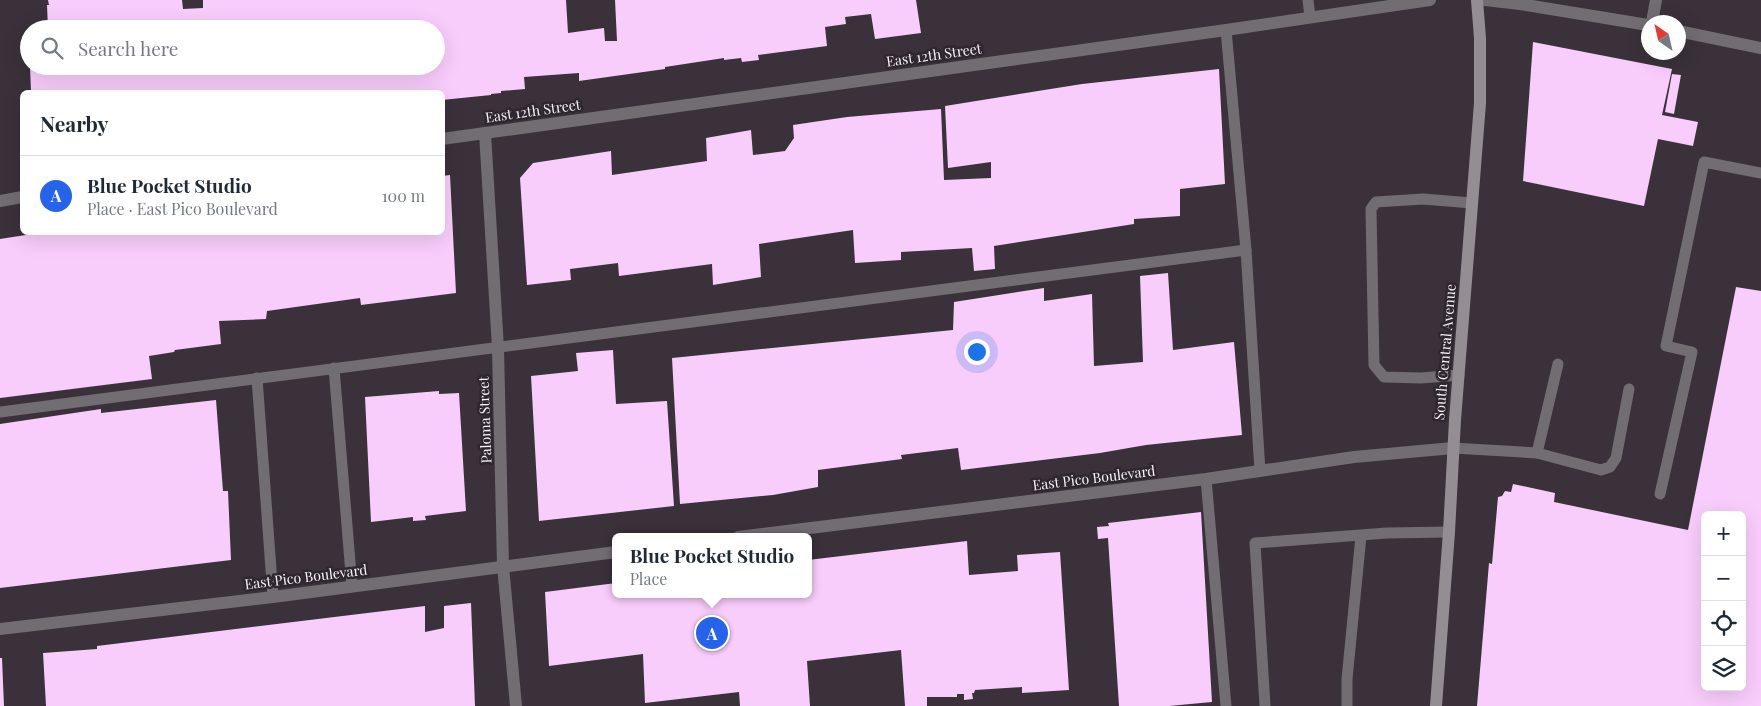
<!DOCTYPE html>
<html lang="en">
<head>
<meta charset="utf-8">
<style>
  :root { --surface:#fff; --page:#f2f2f3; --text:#1f2937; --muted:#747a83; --line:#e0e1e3; --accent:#2563eb }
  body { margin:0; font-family:"Playfair Display",serif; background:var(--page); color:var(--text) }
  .controls { position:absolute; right:15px; bottom:15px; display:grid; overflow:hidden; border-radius:8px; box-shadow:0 5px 20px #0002 }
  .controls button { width:45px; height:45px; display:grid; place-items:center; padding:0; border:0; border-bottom:1px solid var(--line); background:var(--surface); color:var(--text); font:25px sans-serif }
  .compass { position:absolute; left:1641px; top:15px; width:45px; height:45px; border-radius:50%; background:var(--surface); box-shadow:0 5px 20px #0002; rotate:326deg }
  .you { position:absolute; left:976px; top:351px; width:18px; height:18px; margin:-12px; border:4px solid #fff; border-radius:50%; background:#1a73e8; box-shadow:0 0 0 8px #1a73e833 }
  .badge { display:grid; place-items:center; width:32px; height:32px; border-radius:50%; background:var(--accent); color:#fff; font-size:16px; font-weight:700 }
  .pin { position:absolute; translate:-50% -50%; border:2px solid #fff; box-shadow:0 1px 5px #0006 }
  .popup { position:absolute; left:612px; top:533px; width:200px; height:65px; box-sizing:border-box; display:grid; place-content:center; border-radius:8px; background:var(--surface); filter:drop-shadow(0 1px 4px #0005); font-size:16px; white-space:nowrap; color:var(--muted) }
  .popup b { font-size:19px; color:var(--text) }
  .popup::after { content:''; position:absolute; left:50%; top:100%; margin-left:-10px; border:10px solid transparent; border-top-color:var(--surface) }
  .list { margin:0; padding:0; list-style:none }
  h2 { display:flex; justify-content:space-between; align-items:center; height:65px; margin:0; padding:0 20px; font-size:21px }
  h2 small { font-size:16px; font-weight:400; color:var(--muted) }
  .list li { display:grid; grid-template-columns:32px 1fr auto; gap:15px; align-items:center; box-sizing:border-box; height:80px; padding:0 20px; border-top:1px solid var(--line) }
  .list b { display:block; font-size:19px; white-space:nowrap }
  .list p { margin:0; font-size:16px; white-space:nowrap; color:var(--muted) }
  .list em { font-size:16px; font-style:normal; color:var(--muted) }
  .icon { flex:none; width:28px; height:28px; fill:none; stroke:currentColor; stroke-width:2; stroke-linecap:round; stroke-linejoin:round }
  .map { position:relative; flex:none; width:1761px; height:706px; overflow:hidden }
  .search { position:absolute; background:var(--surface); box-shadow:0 5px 20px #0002; left:20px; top:20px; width:425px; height:55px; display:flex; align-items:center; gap:12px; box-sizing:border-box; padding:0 18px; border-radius:28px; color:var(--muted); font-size:19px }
  .panel { position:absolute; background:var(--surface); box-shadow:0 5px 20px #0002; left:20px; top:90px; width:425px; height:145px; border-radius:8px }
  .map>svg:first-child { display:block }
</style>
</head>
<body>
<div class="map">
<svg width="1761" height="706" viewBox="0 0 1761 706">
  <rect width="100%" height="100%" fill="#3a313a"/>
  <g fill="#f8ccfb" fill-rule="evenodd">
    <path d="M 48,0 L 182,0 L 183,9 L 203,8 L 203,0 L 566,0 L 568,33 L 604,28 L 605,41 L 617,41 L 615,0 L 916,0 L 921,33 L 875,39 L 871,14 L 845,17 L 846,24 L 825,27 L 827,46 L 758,55 L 759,60 L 742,62 L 741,58 L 724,60 L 724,58 L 665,67 L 665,69 L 579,81 L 579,73 L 524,77 L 525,89 L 501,91 L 501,93 L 491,94 L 491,95 L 442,100 L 442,92 L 31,92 L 30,66 L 436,66 L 436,29 L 48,29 L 47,5 L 49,5 Z"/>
    <path d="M 1533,42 L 1672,69 L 1662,115 L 1698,122 L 1693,146 L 1658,139 L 1644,206 L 1523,181 Z"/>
    <path d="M 1219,69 L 1225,184 L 1180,189 L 1180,216 L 1134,219 L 1134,224 L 994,246 L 995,269 L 974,271 L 972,248 L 901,252 L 901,260 L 855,263 L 853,230 L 759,244 L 761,277 L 713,285 L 712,264 L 619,276 L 618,263 L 570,269 L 571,280 L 527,285 L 520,178 L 533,163 L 611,151 L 612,175 L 707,161 L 706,138 L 751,130 L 753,155 L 785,151 L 794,138 L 793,125 L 847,117 L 941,109 L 944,180 L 991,178 L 991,162 L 948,168 L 945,106 L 1082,84 Z"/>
    <path d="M 1672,74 L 1681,75 L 1674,114 L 1665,112 Z"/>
    <path d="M 450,175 L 456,293 L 361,305 L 360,298 L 267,311 L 266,319 L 219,321 L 221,344 L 175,350 L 174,352 L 149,356 L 152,379 L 0,398 L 0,239 L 45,232 L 442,232 L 442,176 Z"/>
    <path d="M 1168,273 L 1173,350 L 1234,342 L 1242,435 L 1146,445 L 1100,453 L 961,470 L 958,448 L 901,455 L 902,459 L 818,470 L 818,487 L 773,495 L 680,504 L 672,358 L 953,330 L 954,302 L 1044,288 L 1044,301 L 1092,294 L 1094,366 L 1143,362 L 1140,276 Z"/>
    <path d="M 1736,287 L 1761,291 L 1761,706 L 1477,706 L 1489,563 L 1492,564 L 1498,497 L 1502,496 L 1505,491 L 1511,492 L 1513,484 L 1555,493 L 1554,502 L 1688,530 ZM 1705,515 L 1742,515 L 1742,687 L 1705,687 Z"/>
    <path d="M 613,350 L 616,404 L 667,401 L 674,506 L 539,521 L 531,376 L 578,371 L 576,353 Z"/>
    <path d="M 439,391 L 439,394 L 459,393 L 466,511 L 425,516 L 426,520 L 413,521 L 413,517 L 371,522 L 365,397 Z"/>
    <path d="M 216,400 L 223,491 L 228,491 L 231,560 L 0,588 L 0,424 L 101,409 L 101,413 Z"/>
    <path d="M 1201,512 L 1212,702 L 1169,706 L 1119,706 L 1108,538 L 1098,539 L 1097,527 L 1109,526 L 1108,523 Z"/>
    <path d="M 967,541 L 969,575 L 1018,571 L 1017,555 L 1060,552 L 1069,690 L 1022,693 L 1022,687 L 975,690 L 974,693 L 972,693 L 973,699 L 964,700 L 964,694 L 957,694 L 957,697 L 927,697 L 927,706 L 905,706 L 901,650 L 807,661 L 810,706 L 740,706 L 739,692 L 645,703 L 643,654 L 549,666 L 545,592 L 616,583 L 616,594 L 808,594 L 808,560 Z"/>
    <path d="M 471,603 L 475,706 L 46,706 L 43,653 L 97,649 L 97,646 L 425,606 L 425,632 L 444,628 L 444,606 Z"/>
    <path d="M 0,658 L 2,658 L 4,706 L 0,706 Z"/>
  </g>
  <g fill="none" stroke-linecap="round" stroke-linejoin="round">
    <g stroke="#726d72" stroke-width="11">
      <path d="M 1308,0 L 1310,17"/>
      <path d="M 1226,30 L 1246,250 L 1260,471"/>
      <path d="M 334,368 L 352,586"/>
      <path d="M 1459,375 L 1421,378 L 1384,377 L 1374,365 L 1371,209 L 1376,202 L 1423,199 L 1472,203"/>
      <path d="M 257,378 L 273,597"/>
      <path d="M 0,412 L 1246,250"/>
      <path d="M 1453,448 L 1537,453 L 1601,470 L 1610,467 L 1616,458 L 1629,389"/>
      <path d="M 1537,453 L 1558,364"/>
      <path d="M 1206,479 L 1226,706"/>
      <path d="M 1660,494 L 1692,352 L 1666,346 L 1704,162 L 1761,173"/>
      <path d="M 1265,706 L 1255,543 L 1387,533 L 1449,532"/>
      <path d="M 1347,706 L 1347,679 L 1361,536"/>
    </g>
    <g stroke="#726d72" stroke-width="12">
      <path d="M 1652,22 L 1656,0"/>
      <path d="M 485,133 L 498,348 L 503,566 L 516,706"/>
    </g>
    <g stroke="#726d72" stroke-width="12">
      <path d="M 1485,0 L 1520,4 L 1648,25"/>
      <path d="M 1678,31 L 1761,48"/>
      <path d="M 442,139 L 1226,30 L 1430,0"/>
      <path d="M 0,201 L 22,197"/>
      <path d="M 738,537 L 1206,479 L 1354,457 L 1453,448"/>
      <path d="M 0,629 L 273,597 L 616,552"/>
    </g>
    <path stroke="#948d94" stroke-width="12" d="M 1436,706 L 1449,532 L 1455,420 L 1480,103 L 1480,38 L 1477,0"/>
  </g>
  <g text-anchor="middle" stroke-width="5" stroke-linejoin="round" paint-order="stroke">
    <g font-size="14" fill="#f8f2f9" stroke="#2f2730">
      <text transform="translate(934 55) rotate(-8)" y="5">East 12th Street</text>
      <text transform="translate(533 111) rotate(-8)" y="5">East 12th Street</text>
      <text transform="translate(1445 352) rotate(-85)" y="5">South Central Avenue</text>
      <text transform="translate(485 420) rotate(-92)" y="5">Paloma Street</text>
      <text transform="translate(1094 478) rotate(-7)" y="5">East Pico Boulevard</text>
      <text transform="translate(306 577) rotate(-7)" y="5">East Pico Boulevard</text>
    </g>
  </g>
</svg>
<div class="controls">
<button>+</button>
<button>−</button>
<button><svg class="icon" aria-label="locate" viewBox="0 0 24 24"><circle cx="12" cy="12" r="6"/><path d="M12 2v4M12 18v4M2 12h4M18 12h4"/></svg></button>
<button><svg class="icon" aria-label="layers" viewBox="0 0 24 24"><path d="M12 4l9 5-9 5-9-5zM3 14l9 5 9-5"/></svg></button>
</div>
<svg class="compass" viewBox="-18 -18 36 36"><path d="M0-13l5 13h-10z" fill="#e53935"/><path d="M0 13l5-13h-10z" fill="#747a83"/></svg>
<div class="you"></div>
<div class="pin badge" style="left:712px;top:633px">A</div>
<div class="popup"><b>Blue Pocket Studio</b>Place</div>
<div class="search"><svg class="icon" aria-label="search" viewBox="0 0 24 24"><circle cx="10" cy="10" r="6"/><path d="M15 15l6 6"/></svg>Search here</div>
<section class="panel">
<h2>Nearby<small></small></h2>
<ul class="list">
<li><span class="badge">A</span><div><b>Blue Pocket Studio</b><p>Place · East Pico Boulevard</p></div><em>100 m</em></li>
</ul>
</section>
</div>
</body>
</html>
